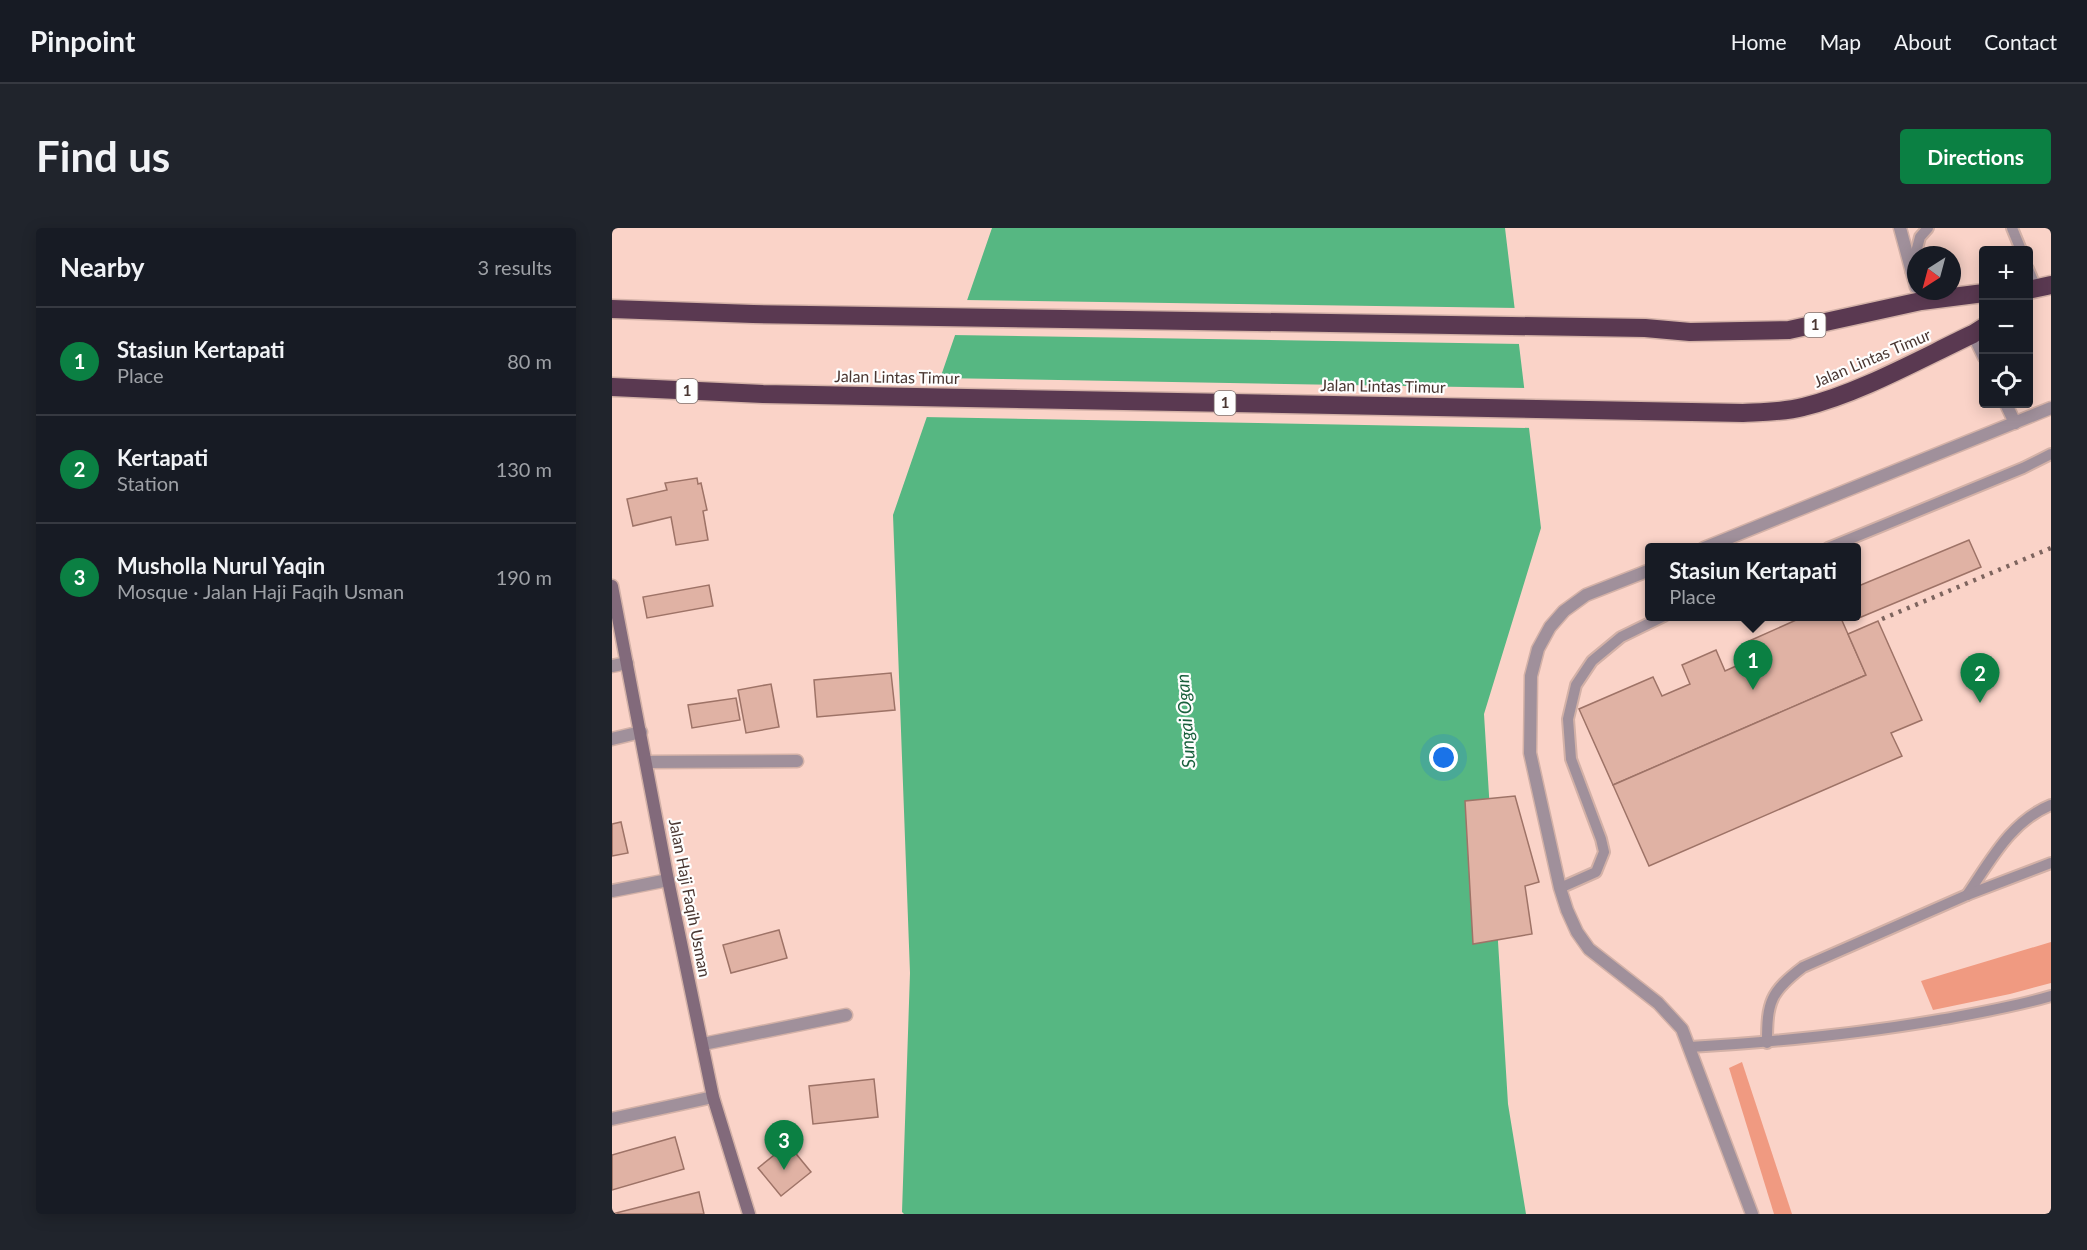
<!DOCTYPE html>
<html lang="en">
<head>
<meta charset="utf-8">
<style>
  :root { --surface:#171b24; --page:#20242c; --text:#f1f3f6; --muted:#9ea1a6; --line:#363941; --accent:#0b8043 }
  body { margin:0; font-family:Lato,sans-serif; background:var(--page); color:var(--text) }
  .controls { position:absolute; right:18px; top:18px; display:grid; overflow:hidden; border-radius:6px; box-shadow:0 3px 15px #0003 }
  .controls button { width:54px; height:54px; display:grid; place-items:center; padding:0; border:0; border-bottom:2px solid var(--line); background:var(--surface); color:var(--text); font:30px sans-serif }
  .compass { position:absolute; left:1295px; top:18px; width:54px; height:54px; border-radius:50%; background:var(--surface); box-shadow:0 3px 15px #0003; rotate:216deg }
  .you { position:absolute; left:832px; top:530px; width:21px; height:21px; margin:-15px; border:4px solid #fff; border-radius:50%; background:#1a73e8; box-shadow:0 0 0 9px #1a73e833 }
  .badge { display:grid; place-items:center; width:39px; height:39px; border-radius:50%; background:var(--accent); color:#fff; font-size:20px; font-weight:700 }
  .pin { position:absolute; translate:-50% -50px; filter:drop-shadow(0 2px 3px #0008) }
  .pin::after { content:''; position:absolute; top:32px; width:21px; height:18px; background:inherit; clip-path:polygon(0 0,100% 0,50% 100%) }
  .popup { position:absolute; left:1033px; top:315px; width:216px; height:78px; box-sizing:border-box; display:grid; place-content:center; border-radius:6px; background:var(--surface); filter:drop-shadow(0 2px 4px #0005); font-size:20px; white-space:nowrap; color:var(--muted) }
  .popup b { font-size:22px; color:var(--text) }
  .popup::after { content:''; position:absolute; left:50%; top:100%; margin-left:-12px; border:12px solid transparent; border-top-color:var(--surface) }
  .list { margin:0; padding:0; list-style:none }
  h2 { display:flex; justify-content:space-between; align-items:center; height:78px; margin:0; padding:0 24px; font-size:26px }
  h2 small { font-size:20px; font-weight:400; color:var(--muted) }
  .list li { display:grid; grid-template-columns:39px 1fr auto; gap:18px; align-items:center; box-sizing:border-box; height:108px; padding:0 24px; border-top:2px solid var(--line) }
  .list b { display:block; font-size:22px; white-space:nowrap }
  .list p { margin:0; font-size:20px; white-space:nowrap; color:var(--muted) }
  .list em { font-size:20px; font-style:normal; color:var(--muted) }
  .icon { flex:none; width:33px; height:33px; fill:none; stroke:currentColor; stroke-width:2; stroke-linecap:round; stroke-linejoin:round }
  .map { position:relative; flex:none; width:1439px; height:986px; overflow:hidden; border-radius:6px }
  header { display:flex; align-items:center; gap:36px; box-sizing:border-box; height:84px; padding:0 30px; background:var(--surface); border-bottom:2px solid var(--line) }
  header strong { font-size:28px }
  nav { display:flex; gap:33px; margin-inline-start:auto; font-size:21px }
  .intro { display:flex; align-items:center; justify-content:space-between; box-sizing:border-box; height:144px; padding:0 36px }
  h1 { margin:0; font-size:42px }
  .button { padding:15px 27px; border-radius:6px; background:var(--accent); color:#fff; font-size:21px; font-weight:700 }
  main { display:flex; gap:36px; padding:0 36px }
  aside { flex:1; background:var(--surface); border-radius:6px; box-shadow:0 3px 15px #0003 }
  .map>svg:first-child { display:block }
</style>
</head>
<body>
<header>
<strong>Pinpoint</strong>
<nav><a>Home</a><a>Map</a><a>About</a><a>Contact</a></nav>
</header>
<div class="intro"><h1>Find us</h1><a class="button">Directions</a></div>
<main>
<aside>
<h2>Nearby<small>3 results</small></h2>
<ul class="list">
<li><span class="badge">1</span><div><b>Stasiun Kertapati</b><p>Place</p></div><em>80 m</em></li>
<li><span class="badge">2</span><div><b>Kertapati</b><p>Station</p></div><em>130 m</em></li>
<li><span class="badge">3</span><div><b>Musholla Nurul Yaqin</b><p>Mosque · Jalan Haji Faqih Usman</p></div><em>190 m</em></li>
</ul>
</aside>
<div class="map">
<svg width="1439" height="986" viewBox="0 0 1439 986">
  <rect width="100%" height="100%" fill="#fad3c8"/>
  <g fill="#f09a81">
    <path d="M 1439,714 L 1439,755 L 1398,766 L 1321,782 L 1309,753 Z"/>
    <path d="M 1130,834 L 1180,986 L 1162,986 L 1117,840 Z"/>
  </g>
  <path fill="#56b782" d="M 380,0 L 893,0 L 929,300 L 872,486 L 896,876 L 914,986 L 292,986 L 290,984 L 298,745 L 281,287 Z"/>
  <g fill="#fad3c8">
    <path d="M 352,72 L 906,80 L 910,116 L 340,107 Z"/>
    <path d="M 325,150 L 916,160 L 920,200 L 311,189 Z"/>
  </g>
  <g fill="#e0b2a4" stroke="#9e7367" stroke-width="1.5">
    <path d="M 85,250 L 86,256 L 89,255 L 95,282 L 91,283 L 96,312 L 64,317 L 59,289 L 21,298 L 15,271 L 55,262 L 53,255 Z"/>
    <path d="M 1357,312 L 1369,339 L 1242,392 L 1240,388 L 1244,388 L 1244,359 Z"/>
    <path d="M 97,357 L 101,378 L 35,390 L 31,369 Z"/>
    <path d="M 1193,388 L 1228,388 L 1254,447 L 1001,557 L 967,481 L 1041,449 L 1050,468 L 1078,456 L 1070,437 L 1104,422 L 1113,443 L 1142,430 L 1135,414 Z"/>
    <path d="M 1266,393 L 1310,492 L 1279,505 L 1290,528 L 1037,638 L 1001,557 L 1254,447 L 1236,406 Z"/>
    <path d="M 279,445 L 283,482 L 205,489 L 202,452 Z"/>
    <path d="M 159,456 L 167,499 L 134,505 L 126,462 Z"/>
    <path d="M 124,470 L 128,492 L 80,500 L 76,477 Z"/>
    <path d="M 903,568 L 927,654 L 913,658 L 920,706 L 861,716 L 853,573 Z"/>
    <path d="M 9,594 L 16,625 L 0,628 L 0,596 Z"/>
    <path d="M 167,702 L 175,730 L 119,745 L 111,717 Z"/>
    <path d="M 262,851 L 266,889 L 201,896 L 197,858 Z"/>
    <path d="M 63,909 L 72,941 L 0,962 L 0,927 Z"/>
    <path d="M 176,916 L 199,944 L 169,968 L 146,940 Z"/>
    <path d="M 87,964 L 92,986 L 0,986 Z"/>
  </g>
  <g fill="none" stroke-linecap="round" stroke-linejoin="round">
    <g stroke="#d3b1a7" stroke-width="14">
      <g id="lane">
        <path d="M 1400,0 L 1409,22"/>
        <path d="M 1416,41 L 1425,62"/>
        <path d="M 1299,43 L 1308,9 L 1316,0"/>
        <path d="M 1216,320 L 1411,240 L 1439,226"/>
        <path d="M 948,660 L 984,644 L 992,624 L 989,611 L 959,531 L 956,491 L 964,457 L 980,433 L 1009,409 L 1052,388"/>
        <path d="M 1355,667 C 1379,632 1399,593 1439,577"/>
        <path d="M 1155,815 C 1155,774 1158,764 1191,739 L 1355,667 L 1439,635"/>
        <path d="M 1078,819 C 1162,814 1245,806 1327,792 C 1365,785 1402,779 1439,768"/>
      </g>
    </g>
    <g stroke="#d3b1a7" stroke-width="15">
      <g id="street">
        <path d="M 1288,0 L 1304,59"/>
        <path d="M 1361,106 L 1372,129"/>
        <path d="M 1394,176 L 1403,195"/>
        <path d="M 1092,320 L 1439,180"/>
        <path d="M 1038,342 L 974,367 L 952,383 L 938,399 L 926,421 L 919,448 L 918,525 L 948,660 L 955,682 L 965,704 L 977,721 L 1046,775 L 1070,801 L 1140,986"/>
        <path d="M 0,438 L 15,435"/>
        <path d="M 0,511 L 29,504"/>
        <path d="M 35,534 L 185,533"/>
        <path d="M 0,663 L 56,652"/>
        <path d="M 91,816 L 234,787"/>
        <path d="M 0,891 L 101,869"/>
      </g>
    </g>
    <g stroke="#d3b1a7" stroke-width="15">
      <path id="secondary" d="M 0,358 L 56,652 L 101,869 L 137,986"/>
    </g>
    <g stroke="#d3b1a7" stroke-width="21">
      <g id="highway">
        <path d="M 1416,62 L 1439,57"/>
        <path d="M 0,81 L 141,86 L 1033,100 L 1078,104 L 1177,102 L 1309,73 L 1372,65"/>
        <path d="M 0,159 L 151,166 L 1131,185 C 1151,184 1172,184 1191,179 C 1246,166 1308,131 1361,106 L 1372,99"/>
      </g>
    </g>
    <use href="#lane" stroke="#a0909b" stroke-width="10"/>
    <use href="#street" stroke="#a0909b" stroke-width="12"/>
    <use href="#secondary" stroke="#826a7b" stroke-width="12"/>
    <use href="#highway" stroke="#5a3951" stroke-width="18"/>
    <path stroke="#7d645e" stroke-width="4.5" stroke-dasharray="3 6" stroke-linecap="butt" d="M 1270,391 L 1439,320"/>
  </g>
  <g text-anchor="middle" stroke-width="4.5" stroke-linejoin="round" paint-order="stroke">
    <g fill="#fefefe" stroke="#80736f" stroke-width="1.5">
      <rect x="1192.5" y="85" width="21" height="24" rx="4.5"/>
      <rect x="64.5" y="151" width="21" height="24" rx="4.5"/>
      <rect x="602.5" y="163" width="21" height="24" rx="4.5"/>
    </g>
    <g font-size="15" font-weight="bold" fill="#4a3732">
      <text x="1203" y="102">1</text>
      <text x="75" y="168">1</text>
      <text x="613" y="180">1</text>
    </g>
    <g font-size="16" fill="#4a3732" stroke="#fefefe">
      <text transform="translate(1260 130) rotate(-23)" y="6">Jalan Lintas Timur</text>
      <text transform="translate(285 149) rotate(1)" y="6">Jalan Lintas Timur</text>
      <text transform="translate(771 158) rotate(1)" y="6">Jalan Lintas Timur</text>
      <text transform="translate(78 670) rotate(79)" y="6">Jalan Haji Faqih Usman</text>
    </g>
    <g font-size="18" font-style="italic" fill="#19603d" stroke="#fefefe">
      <text transform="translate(574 493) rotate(-94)" y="6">Sungai Ogan</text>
    </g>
  </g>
</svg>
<div class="controls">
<button>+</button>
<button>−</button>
<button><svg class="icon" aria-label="locate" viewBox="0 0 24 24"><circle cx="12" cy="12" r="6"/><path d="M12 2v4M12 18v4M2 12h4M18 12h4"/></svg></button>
</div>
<svg class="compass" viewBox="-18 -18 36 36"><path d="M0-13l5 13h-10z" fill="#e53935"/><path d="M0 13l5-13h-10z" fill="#9ea1a6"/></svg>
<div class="you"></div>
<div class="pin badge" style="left:1141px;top:462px">1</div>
<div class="popup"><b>Stasiun Kertapati</b>Place</div>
<div class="pin badge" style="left:1368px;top:475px">2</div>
<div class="pin badge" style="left:172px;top:942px">3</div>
</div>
</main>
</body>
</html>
